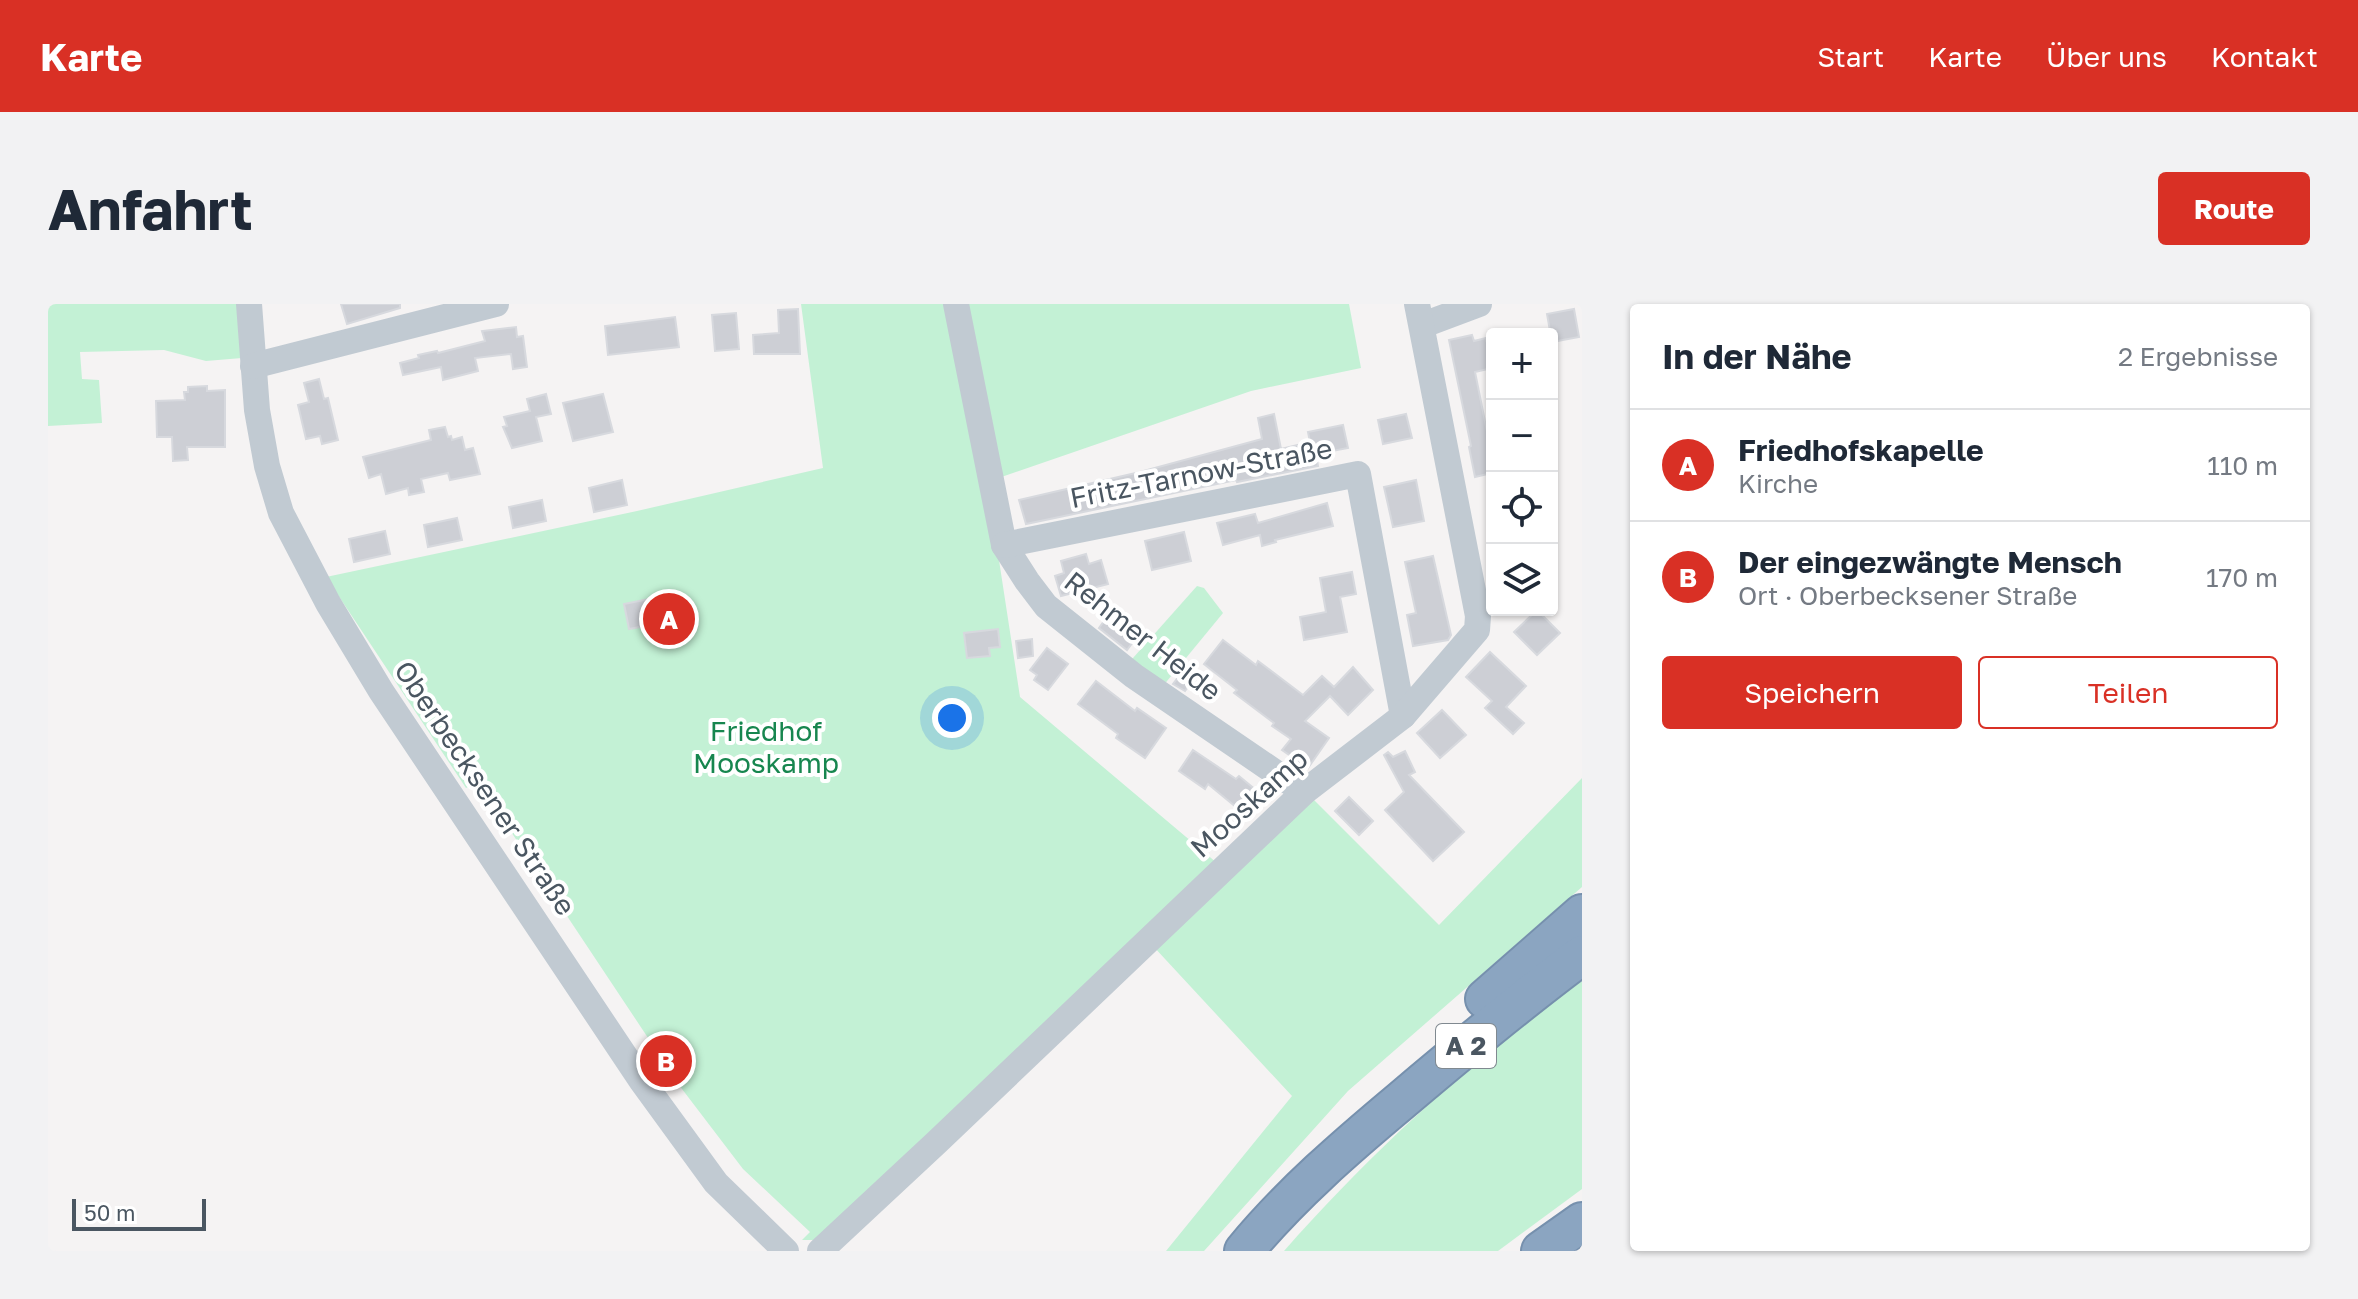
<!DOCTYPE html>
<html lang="de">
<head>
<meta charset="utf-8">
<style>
  :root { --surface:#fff; --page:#f2f2f3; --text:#1f2937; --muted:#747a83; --line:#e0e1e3; --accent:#d93025 }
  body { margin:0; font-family:"Golos Text",sans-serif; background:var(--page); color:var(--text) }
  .controls { position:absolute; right:24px; top:24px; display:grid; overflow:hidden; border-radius:8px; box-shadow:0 2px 6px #0004 }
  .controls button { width:72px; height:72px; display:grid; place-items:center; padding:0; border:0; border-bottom:2px solid var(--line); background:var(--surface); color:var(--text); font:40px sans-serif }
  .scale { position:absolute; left:24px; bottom:20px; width:134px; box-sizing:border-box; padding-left:8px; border:4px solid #4a5661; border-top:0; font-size:22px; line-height:28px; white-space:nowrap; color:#4a5661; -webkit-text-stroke:6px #fff; paint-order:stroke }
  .you { position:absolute; left:904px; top:414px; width:28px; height:28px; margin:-20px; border:6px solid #fff; border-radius:50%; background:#1a73e8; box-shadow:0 0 0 12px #1a73e833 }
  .badge { display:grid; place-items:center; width:52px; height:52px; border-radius:50%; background:var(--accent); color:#fff; font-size:26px; font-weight:700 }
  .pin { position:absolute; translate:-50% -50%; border:4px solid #fff; box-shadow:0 2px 8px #0006 }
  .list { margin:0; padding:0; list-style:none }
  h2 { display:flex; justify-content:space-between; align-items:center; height:104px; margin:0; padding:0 32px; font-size:34px }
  h2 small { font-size:26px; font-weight:400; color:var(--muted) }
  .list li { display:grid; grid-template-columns:52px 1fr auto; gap:24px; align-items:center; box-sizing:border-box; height:112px; padding:0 32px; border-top:2px solid var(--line) }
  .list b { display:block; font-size:30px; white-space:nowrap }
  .list p { margin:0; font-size:26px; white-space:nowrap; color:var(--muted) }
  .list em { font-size:26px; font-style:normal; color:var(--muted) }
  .actions { display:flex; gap:16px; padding:24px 32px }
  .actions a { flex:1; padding:18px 0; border:2px solid var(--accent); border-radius:8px; text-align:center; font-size:28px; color:var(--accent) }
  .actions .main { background:var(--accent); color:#fff }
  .icon { flex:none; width:44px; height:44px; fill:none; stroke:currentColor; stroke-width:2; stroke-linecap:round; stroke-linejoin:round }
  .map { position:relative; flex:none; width:1534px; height:947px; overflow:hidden; border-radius:8px }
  header { display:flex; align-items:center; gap:48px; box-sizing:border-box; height:112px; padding:0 40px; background:var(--accent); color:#fff }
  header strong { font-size:38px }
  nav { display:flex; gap:44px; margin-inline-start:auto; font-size:28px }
  .intro { display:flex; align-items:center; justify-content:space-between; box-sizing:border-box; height:192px; padding:0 48px }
  h1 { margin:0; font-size:56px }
  .button { padding:20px 36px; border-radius:8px; background:var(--accent); color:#fff; font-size:28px; font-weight:700 }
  main { display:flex; gap:48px; padding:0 48px }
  aside { flex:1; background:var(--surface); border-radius:8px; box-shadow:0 2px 6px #0004 }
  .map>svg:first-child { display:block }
</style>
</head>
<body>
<header>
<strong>Karte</strong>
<nav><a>Start</a><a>Karte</a><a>Über uns</a><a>Kontakt</a></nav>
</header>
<div class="intro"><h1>Anfahrt</h1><a class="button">Route</a></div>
<main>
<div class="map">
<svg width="1534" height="947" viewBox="0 0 1534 947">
  <rect width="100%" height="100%" fill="#f5f3f3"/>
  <g fill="#c3f1d5">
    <path d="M 0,0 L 191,0 L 194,54 L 158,57 L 116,46 L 32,48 L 34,75 L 51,76 L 54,119 L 0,122 Z"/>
    <path d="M 753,0 L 1301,0 L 1313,64 L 1203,87 L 939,178 L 972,393 L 1182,570 L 1264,494 L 1391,621 L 1534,474 L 1534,583 L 1300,787 L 1156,947 L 1118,947 L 1244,792 L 1105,642 L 770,936 L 754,936 L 762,928 L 695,865 L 634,785 L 430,478 L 418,484 L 278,273 L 589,207 L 775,164 Z"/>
    <path d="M 1149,282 L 1156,284 L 1175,309 L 1110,388 L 1077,363 Z"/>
    <path d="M 1534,677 L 1534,885 L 1450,947 L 1236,947 C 1325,846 1425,755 1534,677 Z"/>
  </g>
  <g fill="#cdcfd5" stroke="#d7d9de" stroke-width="2">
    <path d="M 293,0 L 352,0 L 352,4 L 299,20 Z"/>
    <path d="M 750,5 L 752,50 L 706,50 L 705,31 L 731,29 L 730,6 Z"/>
    <path d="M 1526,5 L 1531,33 L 1504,38 L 1499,10 Z"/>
    <path d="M 688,9 L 691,45 L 667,47 L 664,11 Z"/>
    <path d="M 627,13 L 631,43 L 560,51 L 557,22 Z"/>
    <path d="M 468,23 L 469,33 L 475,32 L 479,63 L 465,65 L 463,50 L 427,54 L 430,67 L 395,76 L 393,63 L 355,71 L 352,59 L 371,54 L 370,51 L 389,47 L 390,49 L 437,37 L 434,27 Z"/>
    <path d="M 1424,31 L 1426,37 L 1438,34 L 1444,64 L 1427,68 L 1444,152 L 1444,169 L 1427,173 L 1421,143 L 1423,142 L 1401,36 Z"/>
    <path d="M 271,75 L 276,95 L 280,94 L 290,136 L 274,140 L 272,132 L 258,135 L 250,101 L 261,98 L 256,79 Z"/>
    <path d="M 159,82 L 159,87 L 177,86 L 177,143 L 139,143 L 140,156 L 125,157 L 124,133 L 109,133 L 108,97 L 137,96 L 136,88 L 140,88 L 140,83 Z"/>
    <path d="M 498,90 L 503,110 L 488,113 L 494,137 L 464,144 L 455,123 L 459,122 L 456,113 L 482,107 L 479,95 Z"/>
    <path d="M 555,90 L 565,128 L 525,137 L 515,99 Z"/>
    <path d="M 1226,110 L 1233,145 L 1262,138 L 1260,128 L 1295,121 L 1300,144 L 1268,150 L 1270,162 L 1189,178 L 1188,176 L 978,220 L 971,196 L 1092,168 L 1214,135 L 1210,114 Z"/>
    <path d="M 1358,110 L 1364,134 L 1335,140 L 1330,116 Z"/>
    <path d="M 397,123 L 400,133 L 403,132 L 404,136 L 414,133 L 417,146 L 425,144 L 432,170 L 402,176 L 400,169 L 373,175 L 376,188 L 361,191 L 360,184 L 338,190 L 333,170 L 321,174 L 315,153 L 383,136 L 381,126 Z"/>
    <path d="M 574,176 L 579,201 L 546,208 L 541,184 Z"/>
    <path d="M 1368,176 L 1376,217 L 1345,223 L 1336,183 Z"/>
    <path d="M 494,196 L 498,217 L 465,224 L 461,203 Z"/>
    <path d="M 1279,199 L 1285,222 L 1227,236 L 1228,238 L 1214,242 L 1212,231 L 1175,241 L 1169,219 L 1207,210 L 1210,219 Z"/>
    <path d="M 409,214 L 414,236 L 380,243 L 376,221 Z"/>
    <path d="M 337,227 L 342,250 L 306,258 L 301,235 Z"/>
    <path d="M 1136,228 L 1143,257 L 1104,266 L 1097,237 Z"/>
    <path d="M 1038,250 L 1041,260 L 1053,256 L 1060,280 L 1013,292 L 1007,272 L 1016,269 L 1013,257 Z"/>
    <path d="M 1385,252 L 1403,331 L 1400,336 L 1365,342 L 1359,311 L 1368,309 L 1357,258 Z"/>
    <path d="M 1304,268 L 1308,290 L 1292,293 L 1299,328 L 1256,336 L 1252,313 L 1278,308 L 1272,274 Z"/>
    <path d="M 631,289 L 640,335 L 612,340 L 608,320 L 581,325 L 576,300 Z"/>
    <path d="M 1064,306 L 1093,327 L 1079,346 L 1051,324 Z"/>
    <path d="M 1489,306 L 1512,329 L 1489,351 L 1466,328 Z"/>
    <path d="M 950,325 L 952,343 L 941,344 L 942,352 L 919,354 L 916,329 Z"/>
    <path d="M 984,335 L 985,352 L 970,354 L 968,337 Z"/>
    <path d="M 1175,336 L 1208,361 L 1210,357 L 1255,391 L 1274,372 L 1286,383 L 1305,363 L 1325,386 L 1300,411 L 1282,392 L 1257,417 L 1281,434 L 1260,464 L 1234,446 L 1243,435 L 1224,422 L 1226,419 L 1186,389 L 1189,386 L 1156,360 Z"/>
    <path d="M 999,344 L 1020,360 L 1000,386 L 986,376 L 989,371 L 982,366 Z"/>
    <path d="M 1442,348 L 1478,382 L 1458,403 L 1476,419 L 1465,430 L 1437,404 L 1444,397 L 1418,373 Z"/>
    <path d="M 1132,371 L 1143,379 L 1137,387 L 1125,380 Z"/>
    <path d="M 1048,377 L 1087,407 L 1089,404 L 1118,424 L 1097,454 L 1068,434 L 1070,430 L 1030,400 Z"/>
    <path d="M 1394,406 L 1418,431 L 1392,454 L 1369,429 Z"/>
    <path d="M 1145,446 L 1188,475 L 1191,472 L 1215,492 L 1199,512 L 1160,480 L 1157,485 L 1131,467 Z"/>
    <path d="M 1357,447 L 1367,468 L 1361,471 L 1416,528 L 1385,557 L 1337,506 L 1356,488 L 1336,451 L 1340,448 L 1345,453 Z"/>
    <path d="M 1301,493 L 1325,517 L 1311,531 L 1287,507 Z"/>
  </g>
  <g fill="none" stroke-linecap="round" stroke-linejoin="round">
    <g stroke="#7690ad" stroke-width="42">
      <g id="highway">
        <path d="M 1437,695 L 1534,610"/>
        <path d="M 1196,947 C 1242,891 1299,842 1354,796 C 1413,746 1472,697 1534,651"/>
        <path d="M 1493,947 L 1534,918"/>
      </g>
    </g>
    <g stroke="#c1cad2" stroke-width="26">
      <path d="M 201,0 L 209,106 L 219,162 L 233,209 L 280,299 L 333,387 L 593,776 L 668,879 L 738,947"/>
      <path d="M 908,0 L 956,241 L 979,277 L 998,302 L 1086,372 L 1256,488"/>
      <path d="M 1375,21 L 1431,0"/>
      <path d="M 205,62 L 448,0"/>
      <path d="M 956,241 L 1310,170 L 1355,412"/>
      <path d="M 772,947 L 889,838 L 1256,488 L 1355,412 L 1429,326 L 1430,312 L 1369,0"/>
    </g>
    <use href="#highway" stroke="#8ba5c1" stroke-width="38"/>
  </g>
  <g text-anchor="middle" stroke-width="8" stroke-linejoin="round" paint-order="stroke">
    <rect fill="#fff" stroke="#808990" stroke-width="2" x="1388" y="720" width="60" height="44" rx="6"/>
    <g font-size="26" font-weight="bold" fill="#4a5661">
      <text x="1418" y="751">A 2</text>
    </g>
    <g font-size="28" fill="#4a5661" stroke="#fff">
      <text transform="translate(1153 169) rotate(-11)" y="10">Fritz-Tarnow-Straße</text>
      <text transform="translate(1095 332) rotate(38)" y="10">Rehmer Heide</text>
      <text transform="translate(437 484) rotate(56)" y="10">Oberbecksener Straße</text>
      <text transform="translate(1201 499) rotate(-42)" y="10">Mooskamp</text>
    </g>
    <g font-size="28" fill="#17864f" stroke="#fff">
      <text x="718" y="437">Friedhof<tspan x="718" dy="32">Mooskamp</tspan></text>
    </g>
  </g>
</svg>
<div class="controls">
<button>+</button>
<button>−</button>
<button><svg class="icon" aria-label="locate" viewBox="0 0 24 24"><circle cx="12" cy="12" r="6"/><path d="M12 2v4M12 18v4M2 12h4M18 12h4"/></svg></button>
<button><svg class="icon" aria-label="layers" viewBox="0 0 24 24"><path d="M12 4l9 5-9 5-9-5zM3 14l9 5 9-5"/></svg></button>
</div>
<div class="scale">50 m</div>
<div class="you"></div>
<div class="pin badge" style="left:621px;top:315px">A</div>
<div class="pin badge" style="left:618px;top:757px">B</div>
</div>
<aside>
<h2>In der Nähe<small>2 Ergebnisse</small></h2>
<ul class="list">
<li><span class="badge">A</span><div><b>Friedhofskapelle</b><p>Kirche</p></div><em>110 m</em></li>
<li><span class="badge">B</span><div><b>Der eingezwängte Mensch</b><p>Ort · Oberbecksener Straße</p></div><em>170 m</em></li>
</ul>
<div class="actions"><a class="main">Speichern</a><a>Teilen</a></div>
</aside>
</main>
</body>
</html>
